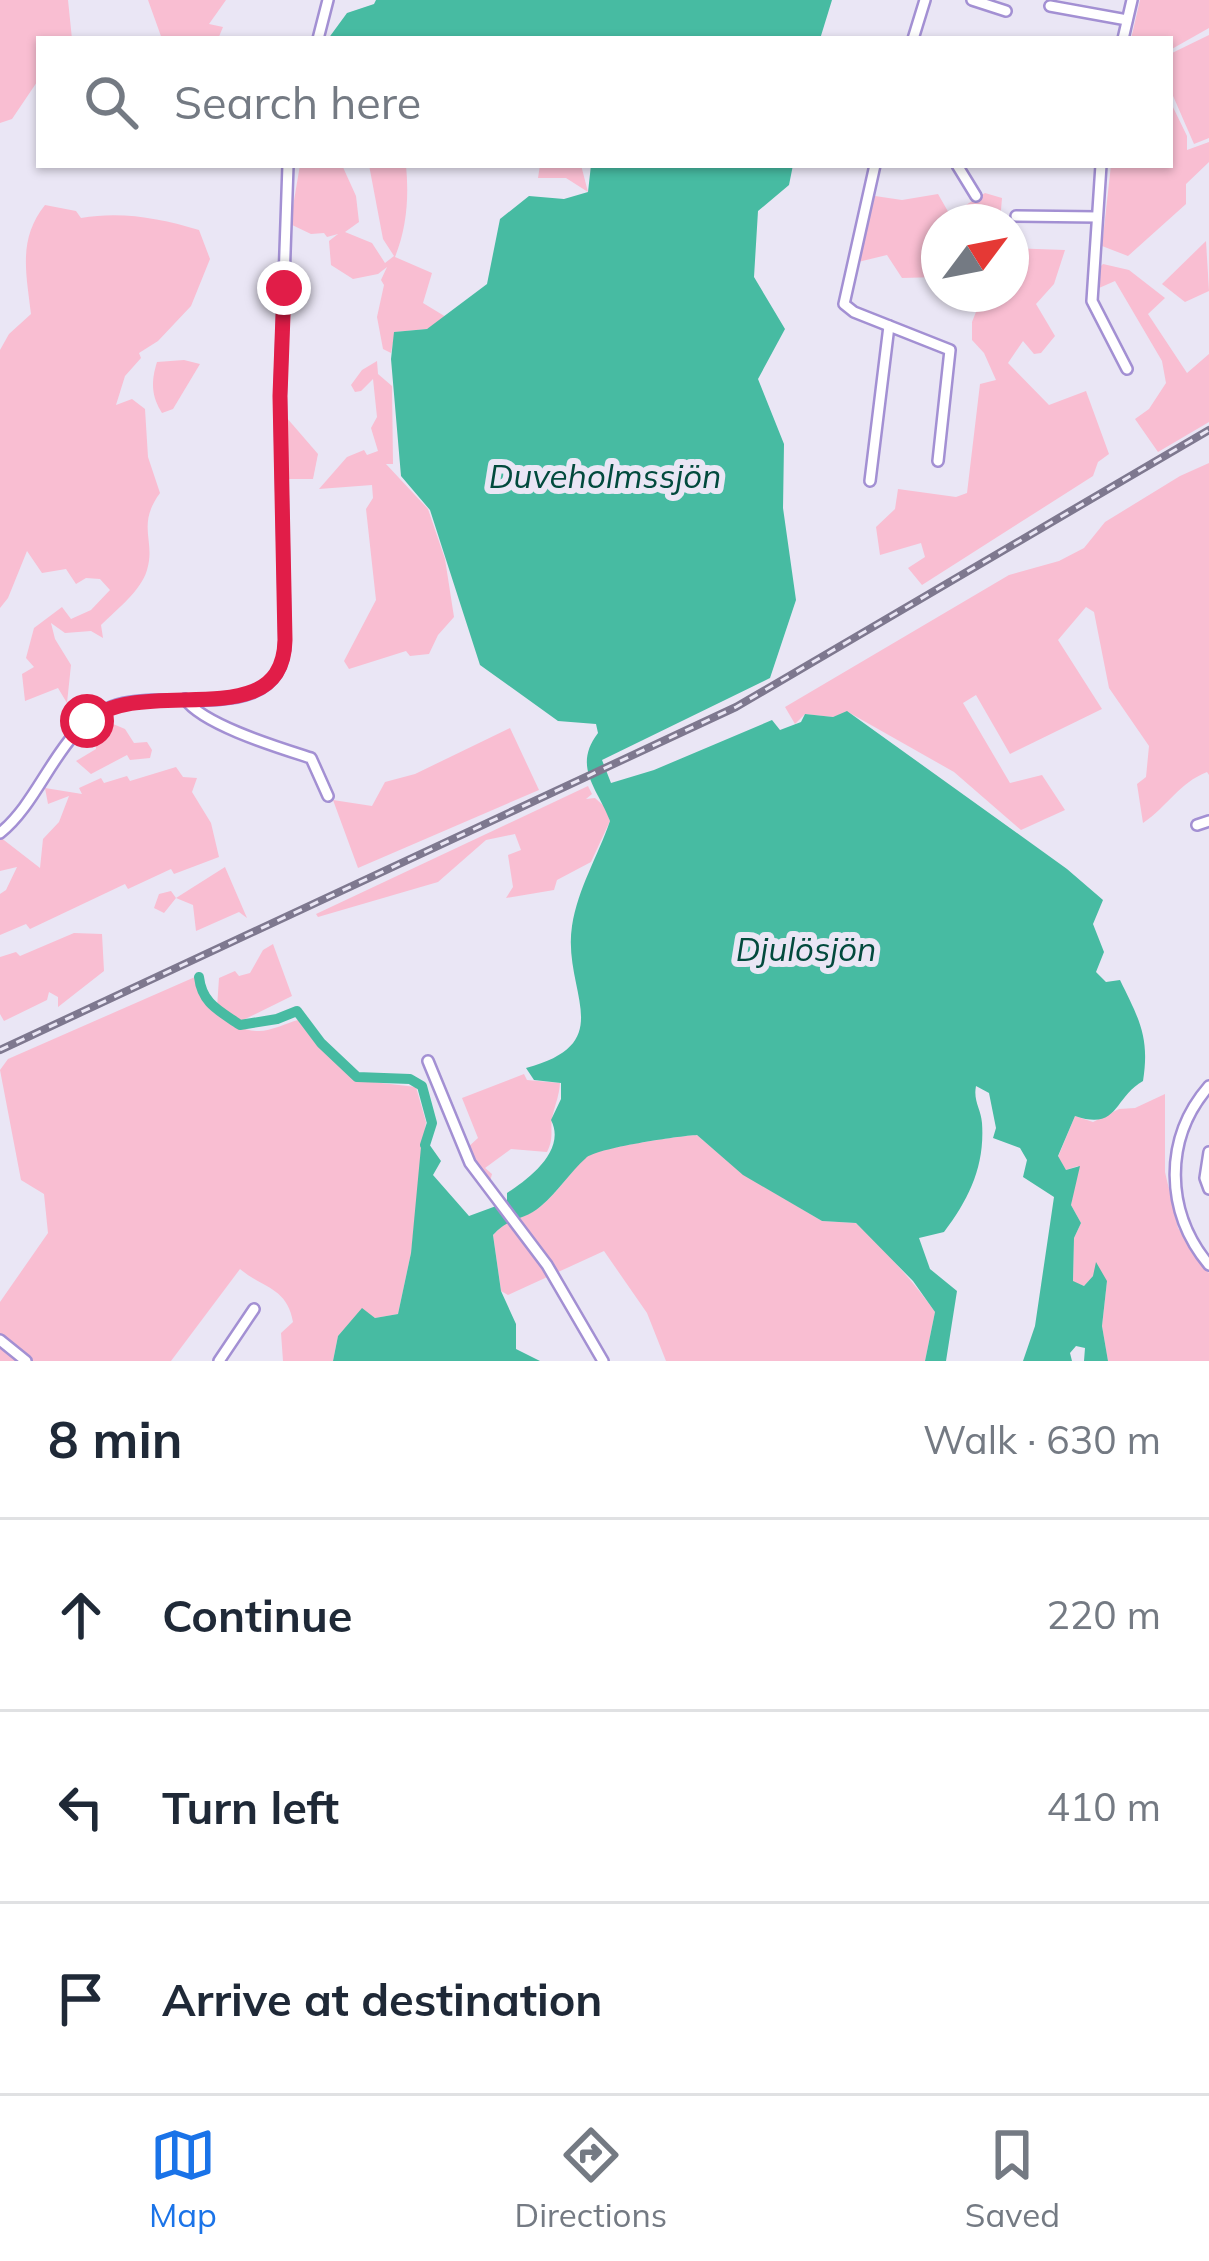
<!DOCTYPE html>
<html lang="en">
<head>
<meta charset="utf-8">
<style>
  :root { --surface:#fff; --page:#f2f2f3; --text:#1f2937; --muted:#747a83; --line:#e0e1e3; --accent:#1a73e8 }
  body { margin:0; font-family:Mulish,sans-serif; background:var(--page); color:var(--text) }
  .compass { position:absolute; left:921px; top:204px; width:108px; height:108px; border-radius:50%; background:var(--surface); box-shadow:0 3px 9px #0004; rotate:58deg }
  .stop { position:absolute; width:36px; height:36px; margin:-27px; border:9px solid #e11d48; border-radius:50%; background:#fff }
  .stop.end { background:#e11d48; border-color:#fff; box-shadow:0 3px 12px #0008 }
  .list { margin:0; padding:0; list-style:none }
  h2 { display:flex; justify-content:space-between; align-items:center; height:156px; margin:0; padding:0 48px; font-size:51px }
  h2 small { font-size:39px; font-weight:400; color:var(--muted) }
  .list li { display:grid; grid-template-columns:78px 1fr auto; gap:36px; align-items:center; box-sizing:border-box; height:192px; padding:0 48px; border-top:3px solid var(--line) }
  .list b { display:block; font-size:45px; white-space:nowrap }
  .list em { font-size:39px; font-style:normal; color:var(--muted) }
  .icon { flex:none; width:66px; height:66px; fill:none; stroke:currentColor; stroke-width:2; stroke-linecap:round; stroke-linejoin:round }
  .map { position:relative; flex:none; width:1209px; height:1361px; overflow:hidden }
  .search { position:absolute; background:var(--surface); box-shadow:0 3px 9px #0004; left:36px; right:36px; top:36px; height:132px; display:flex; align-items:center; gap:30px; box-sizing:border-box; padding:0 42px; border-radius:0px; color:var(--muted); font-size:45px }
  .sheet { height:732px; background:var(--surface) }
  nav { display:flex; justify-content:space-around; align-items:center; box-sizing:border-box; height:168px; border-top:3px solid var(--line); background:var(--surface); font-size:33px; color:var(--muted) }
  nav a { display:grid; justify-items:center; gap:6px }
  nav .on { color:var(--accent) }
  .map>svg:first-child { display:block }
</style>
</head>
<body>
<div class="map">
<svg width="1209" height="1361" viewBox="0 0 1209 1361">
  <rect width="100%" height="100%" fill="#eae6f5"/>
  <g fill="#f9bed2">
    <path d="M 0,0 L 68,0 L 72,39 L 39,39 L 39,79 L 12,119 L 0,123 Z"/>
    <path d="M 148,0 L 226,0 L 209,24 L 223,27 L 218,39 L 162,39 Z"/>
    <path d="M 1140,0 L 1209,0 L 1209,28 L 1170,50 L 1170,39 L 1131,39 Z"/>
    <path d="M 1209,35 L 1209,138 L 1194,144 L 1170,89 L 1170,54 Z"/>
    <path d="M 1170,101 L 1187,136 L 1187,150 L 1209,142 L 1209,162 L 1186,184 L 1186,204 L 1128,256 L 1102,246 L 1111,165 L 1170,165 Z"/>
    <path d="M 300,165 L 342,165 L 356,196 L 359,222 L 345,232 L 372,243 L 385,263 L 394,256 L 383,239 L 369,165 L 406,165 C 409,197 407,227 395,257 L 432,273 L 423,303 L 446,317 L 427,329 L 395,332 L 391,353 L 383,349 L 377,317 L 384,285 L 381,280 L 387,267 L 378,274 L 353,279 L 331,265 L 329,241 L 338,234 L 327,237 L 324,233 L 311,234 L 290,224 Z"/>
    <path d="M 540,165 L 581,165 L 588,192 L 566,178 L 538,178 Z"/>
    <path d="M 985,193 L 1002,198 L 1000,222 L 939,222 L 939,277 L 902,278 L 887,255 L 858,262 L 875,196 L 902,200 L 938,194 L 950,215 Z"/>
    <path d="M 45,205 L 76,211 L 81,218 C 121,211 160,218 199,230 L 210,259 L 191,306 L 158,341 L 139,353 L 141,358 L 125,376 L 116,405 L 132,399 L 145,409 L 148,457 L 160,493 C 136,526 156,540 147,570 C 141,591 116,610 101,625 L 103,638 L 91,631 L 65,633 L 51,623 L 55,639 L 71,665 L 67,703 L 58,688 L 25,701 L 22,674 L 34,667 L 26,658 L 34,628 L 62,607 L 71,619 L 91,610 L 110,590 L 100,579 L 86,578 L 76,584 L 66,569 L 42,573 L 27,551 L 8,598 L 0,608 L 0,350 L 9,334 L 31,314 C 26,272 18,239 45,205 Z"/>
    <path d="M 1206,241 L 1209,291 L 1185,302 L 1162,284 Z"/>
    <path d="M 1011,248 L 1065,250 L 1054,284 L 1036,304 L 1055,336 L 1041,353 L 1034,354 L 1023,341 L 1008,363 L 1049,405 L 1086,391 L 1109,454 L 1098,462 L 1093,476 L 922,585 L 908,568 L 925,557 L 921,543 L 880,555 L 876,527 L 895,509 L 898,489 L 956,497 L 967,493 L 980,384 L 996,380 L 984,353 L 972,340 L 972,322 L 983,294 L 1011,294 Z"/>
    <path d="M 1103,264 L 1129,270 L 1165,298 L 1148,314 L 1187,373 L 1209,354 L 1209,422 L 1158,452 L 1135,419 L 1149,409 L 1166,383 L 1162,361 L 1115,281 L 1099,288 L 1099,268 Z"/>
    <path d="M 184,360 L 200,364 L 173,409 L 162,413 C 151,396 151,381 157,362 Z"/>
    <path d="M 377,361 L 378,374 L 392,386 L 393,464 L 386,464 L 428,509 L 445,559 L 454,617 L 438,635 L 429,654 L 410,656 L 406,651 L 349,669 L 344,661 L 376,600 L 366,509 L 373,498 L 372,485 L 319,489 L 347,457 L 364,450 L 367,455 L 378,451 L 371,428 L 377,417 L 373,379 L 361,391 L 355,392 L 351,385 L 362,370 Z"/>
    <path d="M 286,417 L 318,454 L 313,479 L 288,479 Z"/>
    <path d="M 1209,463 L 1209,775 L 1207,772 C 1179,783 1168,806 1143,823 L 1137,784 L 1146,777 L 1149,746 L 1109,688 L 1094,612 L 1086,607 L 1058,640 L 1102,709 L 1010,754 L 976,695 L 963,703 L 1010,783 L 1042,775 L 1065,810 L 1021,830 L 954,772 L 848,712 L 833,717 L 805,714 L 795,724 L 785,707 L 1009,575 L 1059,561 L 1084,548 L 1105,522 L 1180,476 Z"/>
    <path d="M 106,721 L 125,729 L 134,743 L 147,742 L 152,750 L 150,758 L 130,760 L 127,755 L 91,774 L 76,761 L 96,749 L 96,727 Z"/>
    <path d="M 510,728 L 539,790 L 358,868 L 333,800 L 372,806 L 385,782 L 415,774 Z"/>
    <path d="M 176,767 L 183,777 L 197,778 L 192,792 L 211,823 L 219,857 L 174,874 L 171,869 L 128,889 L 125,884 L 30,929 L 26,924 L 0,935 L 0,894 L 6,890 L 17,867 L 0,871 L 0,837 L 40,868 L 43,839 L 59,822 L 69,796 L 48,804 L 45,788 L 82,794 L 79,788 L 101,778 L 104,783 L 127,776 L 130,781 Z"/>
    <path d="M 588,786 L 592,794 L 586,799 L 595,798 L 605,807 L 610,821 L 591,862 L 557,880 L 554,890 L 506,898 L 513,887 L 508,855 L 521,850 L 515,834 L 486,840 L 438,882 L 318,917 L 316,914 Z"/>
    <path d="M 225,867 L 247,918 L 239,912 L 196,931 L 193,905 L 176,898 L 164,913 L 154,908 L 159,894 L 171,891 L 176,898 Z"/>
    <path d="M 74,933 L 102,934 L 104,971 L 58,1007 L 58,997 L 49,992 L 47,1000 L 4,1021 L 0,1014 L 0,957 L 16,952 L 20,956 Z"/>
    <path d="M 273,944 L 292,996 L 239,1022 L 217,1008 L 219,978 L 235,971 L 239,976 L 250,973 L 263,950 Z"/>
    <path d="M 195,977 C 203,1003 229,1031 259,1031 C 271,1031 287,1023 298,1020 L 355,1080 L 416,1087 L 426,1122 L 411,1253 L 398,1314 L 375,1318 L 362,1309 L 338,1336 L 333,1361 L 283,1361 L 281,1333 L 293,1322 C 287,1287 262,1288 240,1269 L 171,1361 L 0,1361 L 0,1302 L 48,1233 L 44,1194 L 21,1180 L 0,1070 L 8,1059 Z"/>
    <path d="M 524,1074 L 527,1080 L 560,1083 C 559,1096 556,1102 553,1114 C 549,1127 555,1137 547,1152 L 511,1149 L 485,1168 L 492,1174 L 489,1185 L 467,1148 L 478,1138 L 462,1098 Z"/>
    <path d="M 1165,1094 L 1165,1172 L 1178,1228 L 1209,1273 L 1209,1361 L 1108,1361 L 1102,1326 L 1107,1281 L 1093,1276 L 1084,1286 L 1073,1282 L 1074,1238 L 1081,1223 L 1071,1205 L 1078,1166 L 1066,1170 L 1058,1157 L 1075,1116 L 1093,1122 L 1119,1109 L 1135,1108 Z"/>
    <path d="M 697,1135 L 744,1175 L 822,1221 L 856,1223 C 885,1251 912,1279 935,1312 L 925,1361 L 666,1361 L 647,1313 L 604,1251 L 508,1295 L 501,1291 L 493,1235 C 511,1214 523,1221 541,1206 C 558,1192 570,1172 586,1157 C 596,1148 679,1136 697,1135 Z"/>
  </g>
  <g fill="#47bba2">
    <path d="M 376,0 L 832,0 L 820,39 L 328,39 L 347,13 L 374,4 Z"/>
    <path d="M 591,165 L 793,165 L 789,185 L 758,211 L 754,277 L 785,329 L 758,379 L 784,444 L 783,508 L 796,600 L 770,678 L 602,760 L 611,783 L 654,770 L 772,720 L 780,730 L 801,722 L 805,714 L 833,717 L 847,711 L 1067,869 L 1103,900 L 1093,924 L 1104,952 L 1096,972 L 1106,982 L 1120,980 C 1139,1019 1150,1037 1143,1081 C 1113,1098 1119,1131 1075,1116 L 1058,1156 L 1066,1170 L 1080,1166 L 1071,1205 L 1081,1223 L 1074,1238 L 1073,1281 L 1084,1286 L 1093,1276 L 1096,1262 L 1107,1281 L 1102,1326 L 1108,1361 L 1084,1361 L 1085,1348 L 1076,1346 L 1070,1353 L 1072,1361 L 1023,1361 L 1035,1326 L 1054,1197 L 1023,1177 L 1027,1160 L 1020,1148 L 993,1138 L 996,1128 L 989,1093 L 976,1086 C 973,1101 981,1109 982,1123 C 985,1166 969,1199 944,1232 L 919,1238 L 930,1269 L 957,1291 L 946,1361 L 925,1361 L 935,1312 L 913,1281 L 856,1223 L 822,1221 L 743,1175 L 697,1135 C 679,1136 596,1148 586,1158 C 570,1172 558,1192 541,1206 C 524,1221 510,1216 493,1235 L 501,1291 L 516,1324 L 516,1349 L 540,1361 L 333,1361 L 338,1336 L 362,1308 L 375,1318 L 398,1314 L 411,1253 L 421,1147 L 429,1144 L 441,1161 L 433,1175 L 469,1216 L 507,1202 L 507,1193 C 527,1180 567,1151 551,1120 L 561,1099 L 561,1083 L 534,1080 L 526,1068 C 621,1043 562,992 572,926 C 578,888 598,856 610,821 C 598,789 572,767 598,733 L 596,724 L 558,721 L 480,665 L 430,510 L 401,476 L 391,359 L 394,332 L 427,329 L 487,284 L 500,219 L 529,196 L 564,199 L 588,192 Z"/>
  </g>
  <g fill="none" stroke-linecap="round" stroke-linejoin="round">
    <path stroke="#47bba2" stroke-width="10" d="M 199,977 C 202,1004 220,1011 240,1025 L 277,1019 L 297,1011 L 321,1043 L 357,1077 L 410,1079 L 422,1086 L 432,1123 L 425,1145"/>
    <g stroke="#a390d3" stroke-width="14">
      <g id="minor">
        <path d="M 972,0 L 1006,11"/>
        <path d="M 1050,6 L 1127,20"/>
        <path d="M 318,39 L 328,0"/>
        <path d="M 913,39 L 925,0"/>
        <path d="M 1123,39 L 1132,0"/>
        <path d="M 875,165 L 844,304 L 854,312 L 950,350 L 938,461"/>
        <path d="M 957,165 L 976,196"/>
        <path d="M 1101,165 L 1092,301 L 1127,369"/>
        <path d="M 1016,216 L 1097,217"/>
        <path d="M 870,481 L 889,326"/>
        <path d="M 185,699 C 203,725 280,748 311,758 L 328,796"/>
        <path d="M 1197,825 L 1209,821"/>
        <path d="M 0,833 C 44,798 60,722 117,705 C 174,688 284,728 285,640 L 280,396 L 288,165"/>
        <path d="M 428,1061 L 470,1163 L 547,1265 L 603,1361"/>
        <path d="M 1209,1086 C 1163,1139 1165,1212 1209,1265"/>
        <path d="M 1209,1152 L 1205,1178 L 1209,1189"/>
        <path d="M 0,1340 L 26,1361"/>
        <path d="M 219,1361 L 254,1309"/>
      </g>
    </g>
    <use href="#minor" stroke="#fff" stroke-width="9"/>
    <g stroke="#7e788f" stroke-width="8">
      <path id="rail" d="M 0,1050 L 736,707 L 1209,430"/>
    </g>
    <use href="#rail" stroke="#eae6f5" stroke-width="3" stroke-dasharray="9" stroke-linecap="butt"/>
  </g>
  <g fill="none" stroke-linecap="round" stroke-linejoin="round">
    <path stroke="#e11d48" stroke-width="15" d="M 87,721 C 146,673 283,738 285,640 L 280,396 L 284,288"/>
  </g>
  <g text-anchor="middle" stroke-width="12" stroke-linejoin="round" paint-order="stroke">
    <g font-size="33" font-style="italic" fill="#024a3d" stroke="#eae6f5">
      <text x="605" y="488">Duveholmssjön</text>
      <text x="806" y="961">Djulösjön</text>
    </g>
  </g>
</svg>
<svg class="compass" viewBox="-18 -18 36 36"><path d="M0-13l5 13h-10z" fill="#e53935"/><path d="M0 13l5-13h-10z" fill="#747a83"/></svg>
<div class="stop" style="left:87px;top:721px"></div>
<div class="stop end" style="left:284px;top:288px"></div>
<div class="search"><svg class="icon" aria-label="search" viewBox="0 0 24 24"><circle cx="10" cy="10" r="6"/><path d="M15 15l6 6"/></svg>Search here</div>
</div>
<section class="sheet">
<h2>8 min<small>Walk · 630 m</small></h2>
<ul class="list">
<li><svg class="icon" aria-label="ahead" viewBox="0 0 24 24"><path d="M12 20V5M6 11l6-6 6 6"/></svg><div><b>Continue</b></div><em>220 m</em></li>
<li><svg class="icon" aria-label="left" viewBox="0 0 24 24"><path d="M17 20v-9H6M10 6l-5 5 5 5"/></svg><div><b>Turn left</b></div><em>410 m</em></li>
<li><svg class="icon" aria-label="arrive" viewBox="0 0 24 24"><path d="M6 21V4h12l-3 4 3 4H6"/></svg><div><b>Arrive at destination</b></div></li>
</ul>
</section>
<nav>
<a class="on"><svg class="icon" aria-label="map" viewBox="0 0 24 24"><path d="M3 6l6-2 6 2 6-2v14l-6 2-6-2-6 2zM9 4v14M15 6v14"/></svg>Map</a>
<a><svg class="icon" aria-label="directions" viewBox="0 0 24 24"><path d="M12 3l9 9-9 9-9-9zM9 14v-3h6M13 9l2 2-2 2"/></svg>Directions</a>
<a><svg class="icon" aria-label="saved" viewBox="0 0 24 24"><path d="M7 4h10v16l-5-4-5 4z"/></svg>Saved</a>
</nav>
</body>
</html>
